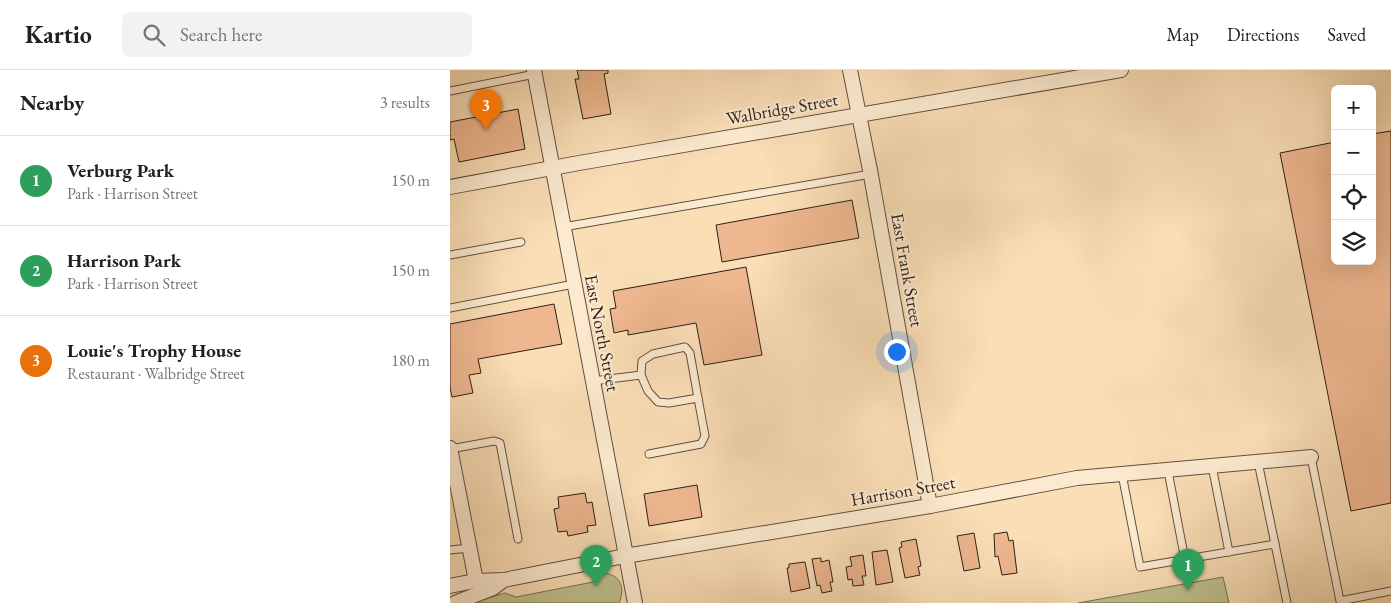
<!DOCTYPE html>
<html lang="en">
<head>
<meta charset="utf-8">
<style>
  :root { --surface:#fff; --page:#f2f2f2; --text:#202124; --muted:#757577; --line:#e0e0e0; --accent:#2563eb }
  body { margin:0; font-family:"EB Garamond",serif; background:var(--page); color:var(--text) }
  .controls { position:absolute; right:15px; top:15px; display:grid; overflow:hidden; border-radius:8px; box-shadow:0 5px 20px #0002 }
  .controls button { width:45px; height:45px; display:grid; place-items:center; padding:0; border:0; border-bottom:1px solid var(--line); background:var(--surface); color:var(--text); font:25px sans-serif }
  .you { position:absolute; left:446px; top:281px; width:18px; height:18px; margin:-12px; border:4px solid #fff; border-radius:50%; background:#1a73e8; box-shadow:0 0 0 8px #1a73e833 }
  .badge { display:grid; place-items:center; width:32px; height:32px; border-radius:50%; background:var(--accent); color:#fff; font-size:16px; font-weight:700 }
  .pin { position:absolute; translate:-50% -41px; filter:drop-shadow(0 1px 2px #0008) }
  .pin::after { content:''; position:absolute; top:26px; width:18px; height:15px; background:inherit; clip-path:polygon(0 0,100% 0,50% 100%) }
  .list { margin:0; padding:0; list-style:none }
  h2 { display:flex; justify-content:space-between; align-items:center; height:65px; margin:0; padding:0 20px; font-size:21px }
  h2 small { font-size:16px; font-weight:400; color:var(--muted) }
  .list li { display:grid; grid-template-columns:32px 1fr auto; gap:15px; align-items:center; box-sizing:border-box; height:90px; padding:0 20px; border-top:1px solid var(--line) }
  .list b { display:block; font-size:19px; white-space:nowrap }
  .list p { margin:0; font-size:16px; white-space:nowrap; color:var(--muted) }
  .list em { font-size:16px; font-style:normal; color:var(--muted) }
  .icon { flex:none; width:28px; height:28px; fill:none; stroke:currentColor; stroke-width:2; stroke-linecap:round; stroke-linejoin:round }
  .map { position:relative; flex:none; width:941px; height:533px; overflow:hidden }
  header { display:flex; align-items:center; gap:30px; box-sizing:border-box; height:70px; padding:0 25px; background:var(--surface); border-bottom:1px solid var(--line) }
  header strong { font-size:24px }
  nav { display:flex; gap:28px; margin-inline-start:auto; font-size:18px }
  .search { width:350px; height:45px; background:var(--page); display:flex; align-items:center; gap:12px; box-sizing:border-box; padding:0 18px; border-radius:8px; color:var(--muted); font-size:19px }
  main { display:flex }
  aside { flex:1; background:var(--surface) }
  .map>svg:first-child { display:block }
</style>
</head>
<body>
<header>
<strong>Kartio</strong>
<div class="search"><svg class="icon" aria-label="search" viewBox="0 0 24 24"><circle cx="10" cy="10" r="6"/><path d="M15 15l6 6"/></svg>Search here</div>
<nav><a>Map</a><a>Directions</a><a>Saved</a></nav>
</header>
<main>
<aside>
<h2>Nearby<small>3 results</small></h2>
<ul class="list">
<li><span class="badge" style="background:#2e9e5b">1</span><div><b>Verburg Park</b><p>Park · Harrison Street</p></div><em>150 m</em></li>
<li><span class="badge" style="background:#2e9e5b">2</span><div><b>Harrison Park</b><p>Park · Harrison Street</p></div><em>150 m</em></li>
<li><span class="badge" style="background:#e8710a">3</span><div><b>Louie's Trophy House</b><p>Restaurant · Walbridge Street</p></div><em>180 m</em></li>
</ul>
</aside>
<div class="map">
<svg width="941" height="533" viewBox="0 0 941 533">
  <rect width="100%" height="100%" fill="#fadeb6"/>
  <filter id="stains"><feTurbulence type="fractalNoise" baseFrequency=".004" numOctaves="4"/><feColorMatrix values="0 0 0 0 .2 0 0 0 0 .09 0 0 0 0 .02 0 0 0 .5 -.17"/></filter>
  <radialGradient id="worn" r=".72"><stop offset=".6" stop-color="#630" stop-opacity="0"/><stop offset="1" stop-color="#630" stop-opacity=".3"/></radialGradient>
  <g fill="#bfc18d" stroke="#767054">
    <path d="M 156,503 C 172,507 175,519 169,533 L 22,533 L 55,523 L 66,527 L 143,512 L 148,506 Z"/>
    <path d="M 773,507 L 779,533 L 628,533 Z"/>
  </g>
  <g fill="#eeb78f" stroke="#2e1f1a">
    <path d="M 127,0 L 158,0 L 158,3 L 154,4 L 161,44 L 133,49 L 125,9 L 129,9 Z"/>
    <path d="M 68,39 L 75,79 L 9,92 L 4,69 L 0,70 L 0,52 Z"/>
    <path d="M 941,61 L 941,433 L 901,441 L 830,83 L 885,72 L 885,191 L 922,191 L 922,64 Z"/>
    <path d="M 402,130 L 409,168 L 272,192 L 266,155 Z"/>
    <path d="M 296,197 L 312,285 L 254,295 L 246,253 L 178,265 L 178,260 L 164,263 L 160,239 L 166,238 L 163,221 Z"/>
    <path d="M 104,234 L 112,274 L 28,289 L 31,303 L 19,305 L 23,323 L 2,327 L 0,317 L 0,254 Z"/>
    <path d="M 247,415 L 252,447 L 199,456 L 194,424 Z"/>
    <path d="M 135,423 L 137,433 L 142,432 L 146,455 L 137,456 L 138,462 L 118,466 L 117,461 L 108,462 L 104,439 L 109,438 L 108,427 Z"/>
    <path d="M 557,462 L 559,471 L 563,470 L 567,503 L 552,505 L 548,486 L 545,487 L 544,464 Z"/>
    <path d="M 524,463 L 530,498 L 514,501 L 507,466 Z"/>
    <path d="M 466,469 L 471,496 L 468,497 L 470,505 L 455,508 L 449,478 L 452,477 L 451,472 Z"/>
    <path d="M 437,480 L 443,512 L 426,515 L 422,482 Z"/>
    <path d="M 413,485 L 416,506 L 412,506 L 414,515 L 403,516 L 402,509 L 398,510 L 396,497 L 402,496 L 400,487 Z"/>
    <path d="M 371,488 L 371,492 L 379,490 L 383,512 L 380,512 L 382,521 L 372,523 L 370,515 L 367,516 L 362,489 Z"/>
    <path d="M 355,492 L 360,518 L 341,522 L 337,498 L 339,498 L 339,494 Z"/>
  </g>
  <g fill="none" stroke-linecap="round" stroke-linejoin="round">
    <g stroke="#614f41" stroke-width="9">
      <g id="service">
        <path d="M 0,21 L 85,4"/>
        <path d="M 113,157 L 421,104"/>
        <path d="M 0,185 L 71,172"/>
        <path d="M 0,238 L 124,214"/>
        <path d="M 191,305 L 192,291 L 203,284 L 235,277 L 240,283 L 248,328"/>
        <path d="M 143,311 L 191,305 L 198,321 L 208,332 L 219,333 L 248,328 L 255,366 L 251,374 L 199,384"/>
        <path d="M 0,379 L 44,371 L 50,373 L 68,469"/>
        <path d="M 861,387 L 890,531 L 941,521"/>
        <path d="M 808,392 L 825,474"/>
        <path d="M 762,396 L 779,482"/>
        <path d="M 718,401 L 735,490"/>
        <path d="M 672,404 L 690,497 L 825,474 L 837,533"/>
        <path d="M 0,480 L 20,478"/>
      </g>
    </g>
    <g stroke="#614f41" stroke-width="16">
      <g id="minor">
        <path d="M 84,0 L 185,533"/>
        <path d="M 400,0 L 420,100 L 480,436"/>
        <path d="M 0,117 L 129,93 L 671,0"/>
        <path d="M 0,378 L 26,511"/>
        <path d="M 0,516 L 25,511 L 54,510 L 175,486 L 480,436 L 627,408 L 861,387"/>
        <path d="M 5,533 L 43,518 L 51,512"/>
      </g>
    </g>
    <use href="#service" stroke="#fcead0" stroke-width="7"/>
    <use href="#minor" stroke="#fcead0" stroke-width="14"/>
  </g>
  <g text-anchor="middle" stroke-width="4" stroke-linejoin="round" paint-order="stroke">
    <g font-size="18" fill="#2e1f1a" stroke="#fcead0">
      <text transform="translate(332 39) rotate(-10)" y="6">Walbridge Street</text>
      <text transform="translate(457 200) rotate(80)" y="6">East Frank Street</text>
      <text transform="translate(152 263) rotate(79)" y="6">East North Street</text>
      <text transform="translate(453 421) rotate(-10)" y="6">Harrison Street</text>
    </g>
  </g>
  <rect width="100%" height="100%" filter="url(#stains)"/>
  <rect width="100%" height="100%" fill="url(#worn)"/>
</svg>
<div class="controls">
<button>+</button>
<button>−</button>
<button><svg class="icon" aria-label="locate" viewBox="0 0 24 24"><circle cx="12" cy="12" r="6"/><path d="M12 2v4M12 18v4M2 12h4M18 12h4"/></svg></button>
<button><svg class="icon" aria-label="layers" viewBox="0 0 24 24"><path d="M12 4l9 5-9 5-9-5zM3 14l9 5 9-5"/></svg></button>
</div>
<div class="you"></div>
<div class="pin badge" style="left:738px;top:520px;background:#2e9e5b">1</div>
<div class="pin badge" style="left:146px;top:516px;background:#2e9e5b">2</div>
<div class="pin badge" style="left:36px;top:60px;background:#e8710a">3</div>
</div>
</main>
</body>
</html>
